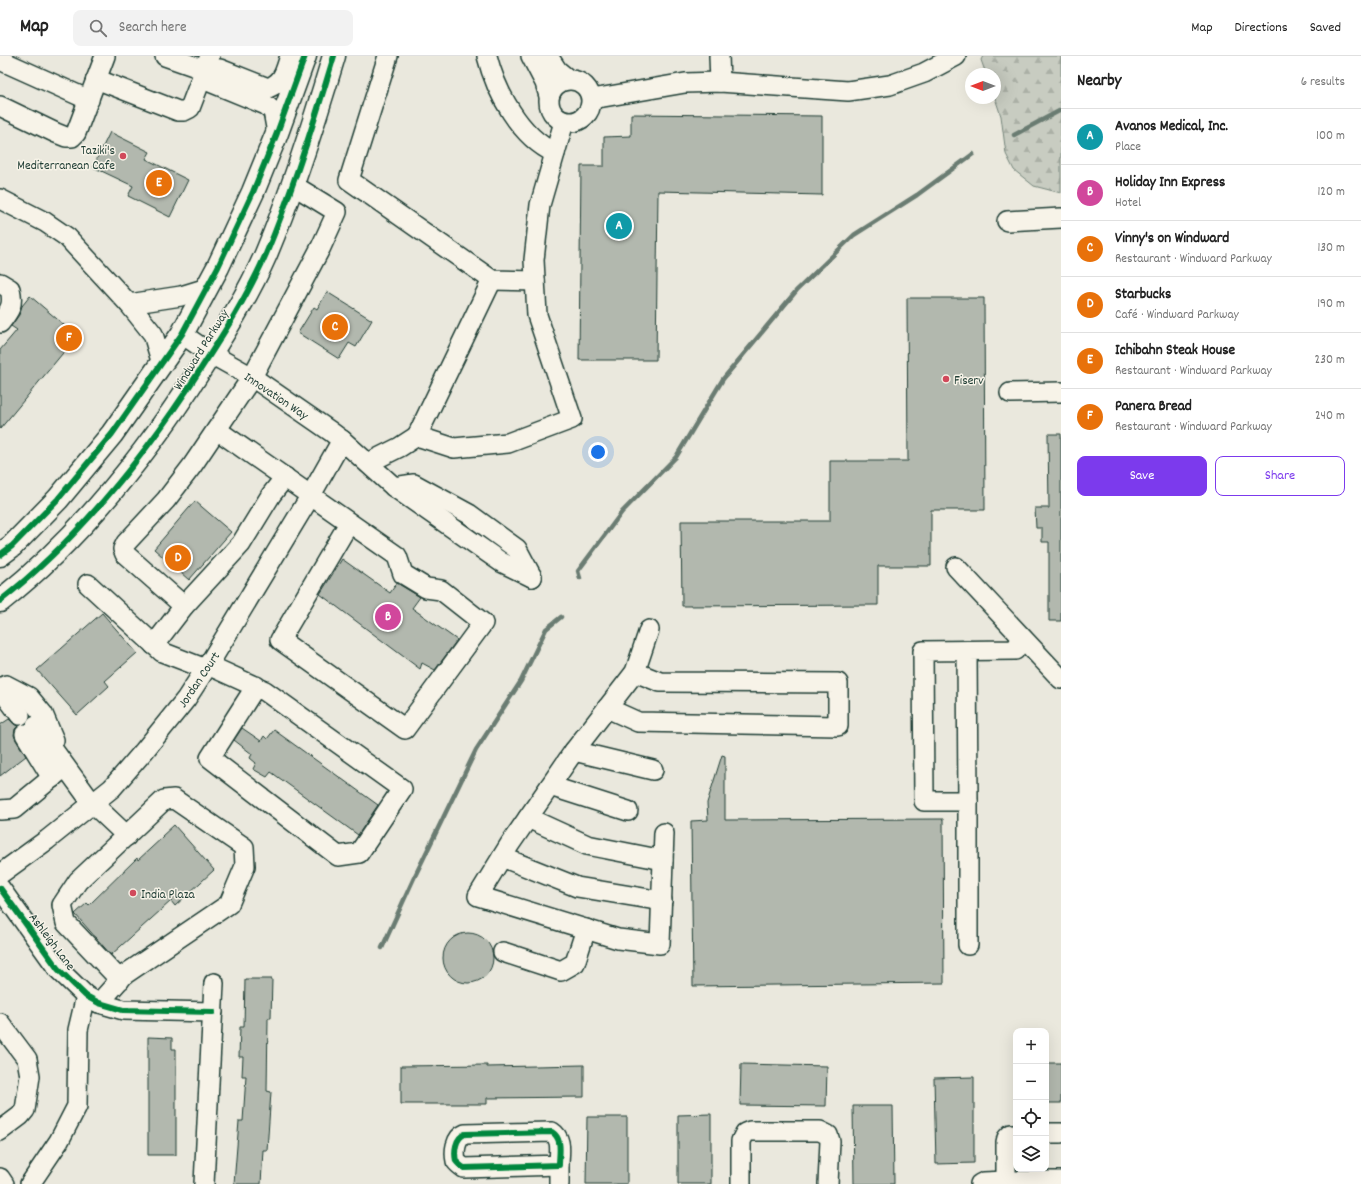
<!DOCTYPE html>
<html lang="en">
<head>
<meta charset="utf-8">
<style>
  :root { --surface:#fff; --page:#f2f2f2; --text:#222; --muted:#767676; --line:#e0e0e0; --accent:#7c3aed }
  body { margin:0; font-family:Dekko,sans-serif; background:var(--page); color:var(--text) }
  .controls { position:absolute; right:12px; bottom:12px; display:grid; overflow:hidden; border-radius:8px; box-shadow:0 4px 16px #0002 }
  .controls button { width:36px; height:36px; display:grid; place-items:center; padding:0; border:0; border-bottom:1px solid var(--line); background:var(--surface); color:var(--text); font:20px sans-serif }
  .compass { position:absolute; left:965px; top:12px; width:36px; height:36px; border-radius:50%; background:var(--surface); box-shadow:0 4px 16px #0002; rotate:270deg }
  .you { position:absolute; left:598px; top:396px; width:14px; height:14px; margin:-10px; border:3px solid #fff; border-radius:50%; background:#1a73e8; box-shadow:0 0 0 6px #1a73e833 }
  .badge { display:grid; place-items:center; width:26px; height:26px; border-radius:50%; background:var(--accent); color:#fff; font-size:13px; font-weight:700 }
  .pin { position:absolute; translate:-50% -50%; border:2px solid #fff; box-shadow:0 1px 4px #0006 }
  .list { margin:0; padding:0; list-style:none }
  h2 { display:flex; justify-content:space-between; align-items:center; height:52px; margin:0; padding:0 16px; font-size:17px }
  h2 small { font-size:13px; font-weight:400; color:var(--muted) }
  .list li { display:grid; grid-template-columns:26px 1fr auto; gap:12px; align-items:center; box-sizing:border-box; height:56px; padding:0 16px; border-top:1px solid var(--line) }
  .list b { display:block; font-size:15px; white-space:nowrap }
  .list p { margin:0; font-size:13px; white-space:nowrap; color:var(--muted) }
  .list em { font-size:13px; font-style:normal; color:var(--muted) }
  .actions { display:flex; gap:8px; padding:12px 16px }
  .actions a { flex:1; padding:9px 0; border:1px solid var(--accent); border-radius:8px; text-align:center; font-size:14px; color:var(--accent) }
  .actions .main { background:var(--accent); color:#fff }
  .icon { flex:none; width:22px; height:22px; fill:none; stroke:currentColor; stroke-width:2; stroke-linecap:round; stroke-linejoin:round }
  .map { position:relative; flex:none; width:1061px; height:1128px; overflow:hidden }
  header { display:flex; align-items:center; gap:24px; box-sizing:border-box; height:56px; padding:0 20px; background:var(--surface); border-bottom:1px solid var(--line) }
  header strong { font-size:19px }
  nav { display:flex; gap:22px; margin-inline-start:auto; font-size:14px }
  .search { width:280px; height:36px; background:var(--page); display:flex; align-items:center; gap:10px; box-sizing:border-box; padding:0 14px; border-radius:8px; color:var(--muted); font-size:15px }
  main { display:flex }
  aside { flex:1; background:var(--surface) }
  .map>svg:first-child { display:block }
</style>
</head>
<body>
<header>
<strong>Map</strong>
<div class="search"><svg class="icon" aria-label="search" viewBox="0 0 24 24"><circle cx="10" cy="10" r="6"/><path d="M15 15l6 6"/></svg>Search here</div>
<nav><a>Map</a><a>Directions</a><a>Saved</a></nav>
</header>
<main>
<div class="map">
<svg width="1061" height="1128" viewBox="0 0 1061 1128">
  <defs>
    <pattern id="forest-firs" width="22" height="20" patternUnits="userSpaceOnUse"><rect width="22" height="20" fill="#c8ccc1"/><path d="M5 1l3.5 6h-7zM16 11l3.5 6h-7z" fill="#abb0a6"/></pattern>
  </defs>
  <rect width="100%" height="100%" fill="#eae8dd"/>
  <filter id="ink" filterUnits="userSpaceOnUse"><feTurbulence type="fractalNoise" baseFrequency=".025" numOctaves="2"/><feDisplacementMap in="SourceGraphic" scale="8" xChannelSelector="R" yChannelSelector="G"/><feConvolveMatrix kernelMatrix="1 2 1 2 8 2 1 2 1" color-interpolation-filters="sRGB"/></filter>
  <g filter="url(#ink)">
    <path fill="url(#forest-firs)" stroke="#74847a" d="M 983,0 L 1061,0 L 1061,137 L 1034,130 L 1014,114 L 1006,98 L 1001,60 L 995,42 L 995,18 L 986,18 L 981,4 Z"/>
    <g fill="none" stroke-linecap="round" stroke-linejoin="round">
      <g stroke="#6a7c72" stroke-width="4.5">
        <path d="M 1014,79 L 1061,54"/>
        <path d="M 580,522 L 578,515 L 622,456 L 676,401 L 723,323 L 797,234 L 854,179 L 917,139 L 973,98"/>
        <path d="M 382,892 L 413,824 L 476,694 L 521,625 L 546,573 L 561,561"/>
      </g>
    </g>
    <g fill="#b2b8ae" stroke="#1f3d34">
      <path d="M 631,58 L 822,60 L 822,139 L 658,135 L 656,304 L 579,304 L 581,110 L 604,110 L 604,81 L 631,80 Z"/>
      <path d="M 110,76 L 150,96 L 146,103 L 188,124 L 170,161 L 128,140 L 133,130 L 93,111 Z"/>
      <path d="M 327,236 L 372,264 L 356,291 L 349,287 L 339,303 L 298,277 L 314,251 L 317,253 Z"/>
      <path d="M 30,240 L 77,280 L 0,373 L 0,294 L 17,274 L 11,270 L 19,259 L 22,250 Z"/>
      <path d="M 907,242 L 984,242 L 985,454 L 931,454 L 931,510 L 878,510 L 878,549 L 682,550 L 681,465 L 830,465 L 830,405 L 908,405 Z"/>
      <path d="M 1048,378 L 1061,378 L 1061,565 L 1049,565 L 1049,486 L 1042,486 L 1042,472 L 1036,472 L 1035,452 L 1049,452 Z"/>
      <path d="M 195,445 L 231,476 L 189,524 L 154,493 Z"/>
      <path d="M 342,503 L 390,537 L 397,527 L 420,541 L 412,552 L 457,584 L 435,614 L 422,607 L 420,613 L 320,538 Z"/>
      <path d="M 102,557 L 137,597 L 105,625 L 109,630 L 77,659 L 37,614 Z"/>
      <path d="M 9,663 L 15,669 L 18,670 L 15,673 L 14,679 L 16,684 L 26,700 L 0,720 L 0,669 Z"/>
      <path d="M 242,672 L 261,685 L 264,680 L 267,683 L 274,674 L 378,749 L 358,779 L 271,716 L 267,721 L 253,713 L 256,707 L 250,702 L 252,698 L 234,684 Z"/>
      <path d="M 722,699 L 725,700 L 725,764 L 943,763 L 944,927 L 693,930 L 691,765 L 708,764 L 707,747 Z"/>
      <path d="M 174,769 L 214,814 L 175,850 L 171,845 L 111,899 L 75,858 L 87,847 L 89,849 L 137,802 L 138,804 L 163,781 L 162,780 Z"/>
      <circle cx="468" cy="902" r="25"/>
      <path d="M 245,923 L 272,923 L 271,962 L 268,962 L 267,1035 L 271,1036 L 267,1094 L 263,1094 L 261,1128 L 234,1128 L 239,1065 L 243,1065 L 246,1020 L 242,1020 L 243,1001 L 239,1001 L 240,971 L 244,971 Z"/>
      <path d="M 148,981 L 172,982 L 172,993 L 176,993 L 176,1099 L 148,1099 Z"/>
      <rect x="1046" y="1007" width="15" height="40"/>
      <path d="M 741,1008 L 827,1010 L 826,1050 L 740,1049 Z"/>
      <path d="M 487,1009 L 487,1011 L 584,1009 L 584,1041 L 487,1042 L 487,1048 L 401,1048 L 401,1010 Z"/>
      <path d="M 974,1021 L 974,1107 L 936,1108 L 934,1022 Z"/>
      <path d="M 853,1050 L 893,1050 L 894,1128 L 854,1128 Z"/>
      <path d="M 711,1058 L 711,1128 L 678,1128 L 678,1059 Z"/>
      <path d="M 587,1061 L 627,1061 L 627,1128 L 586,1128 Z"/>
    </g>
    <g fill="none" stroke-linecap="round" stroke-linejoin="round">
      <g stroke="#1f3d34" stroke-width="22">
        <g id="minor">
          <path d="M 165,0 L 205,14 L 220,13 L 268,32 C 284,26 285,15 290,0"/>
          <path d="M 388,0 L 349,124 L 492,224 L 535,225"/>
          <path d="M 487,0 C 496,36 520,81 555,97"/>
          <path d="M 531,0 L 545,27 L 549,40"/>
          <path d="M 548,0 L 557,14 L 568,23"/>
          <path d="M 719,0 L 720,26"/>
          <path d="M 0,4 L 89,44"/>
          <path d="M 205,14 L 210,26 L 266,49 L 273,55 L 277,77"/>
          <path d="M 96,23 L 178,55 L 184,55 L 190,52 L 210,0"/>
          <circle cx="570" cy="45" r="21"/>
          <path d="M 592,43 L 685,27 L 720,26 L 848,35 L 890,29 L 924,17 L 956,0"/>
          <path d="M 0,50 L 56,77 L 66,81 L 72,81 L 76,77 L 105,0"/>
          <path d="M 0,143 L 45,166 L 67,181 L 129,248 L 153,278 L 162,308"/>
          <path d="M 1007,165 L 1061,162"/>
          <path d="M 492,224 L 417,380 L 454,392 L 508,387 L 572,363 L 537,259 L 534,204 L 540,149 L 564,66"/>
          <path d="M 0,227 L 10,233 C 14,249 10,254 0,267"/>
          <path d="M 129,248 L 181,240 L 207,232"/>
          <path d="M 182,278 L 211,298 L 252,321 L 330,375 L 342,384 L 394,431 L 501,506 L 532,521"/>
          <path d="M 1010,337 L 1061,336"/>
          <path d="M 217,374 L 397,500 L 403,518 L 426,532 L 441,534 L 483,567 L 405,673 L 280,584 L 349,467"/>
          <path d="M 368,407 L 400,391 L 417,380"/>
          <path d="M 394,431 L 414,428 L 469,458 L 517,493 L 532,521"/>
          <path d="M 956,511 L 1061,623"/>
          <path d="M 88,528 L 162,596 L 206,613"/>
          <path d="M 184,550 L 125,498 L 123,493 L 126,487 L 166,444 L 192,410 L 252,321 L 321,191 L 337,156 L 293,129"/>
          <path d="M 649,574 L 635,616 L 574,695 L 510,788 L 478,840 L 618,883 L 660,888 L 664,777"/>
          <path d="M 154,589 L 184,550 L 241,488 L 271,439 L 285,421"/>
          <path d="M 967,595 L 968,745 L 924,745 L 923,595 L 1015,594 L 1022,582"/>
          <path d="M 208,609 L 265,635 L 402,733 L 359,797 L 338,800 L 210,702 L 256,630"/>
          <path d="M 6,629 L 29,641 L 43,658 L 54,684"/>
          <path d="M 0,632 L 20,659"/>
          <path d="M 607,652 L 638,666 L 838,670 L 838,627 L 660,626 L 635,616"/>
          <path d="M 36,670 L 92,747 L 127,780"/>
          <path d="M 25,678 L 52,722"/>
          <path d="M 574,695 L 653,714"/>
          <path d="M 550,730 L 628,755"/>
          <path d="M 968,745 L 968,889"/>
          <path d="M 0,754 L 14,753 L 65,711"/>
          <path d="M 528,762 L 587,789 L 663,804"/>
          <path d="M 502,801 L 577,831 L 662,845"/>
          <path d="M 0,818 L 47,784 L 112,732 L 144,695 L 186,643 L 212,603 L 311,439 L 342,384"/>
          <path d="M 0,832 L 58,913 L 86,940 L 99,947 L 123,954 L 213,956"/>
          <path d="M 503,896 L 561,915 L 575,907 L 586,873"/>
          <path d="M 99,947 L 124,919 L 229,848 L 245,810 L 244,791 L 174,743 L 164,744 L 78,825 L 62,849 L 66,867 L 120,924"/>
          <path d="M 0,967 L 27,1003 L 30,1020 L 25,1054 L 20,1060 L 0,1075"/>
          <path d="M 552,1076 C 563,1083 559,1097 559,1109 L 464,1112 C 461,1110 458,1108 456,1105 C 454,1096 455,1082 465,1078 Z"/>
          <path d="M 1046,1077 L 1061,1077"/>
          <path d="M 1016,1078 L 1011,1078 L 1007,1082 L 1006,1086 L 1006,1125 L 1061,1125"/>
          <path d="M 559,1109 L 559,1128"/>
          <path d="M 0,1122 L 4,1128"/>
          <path d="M 30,1128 L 59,1085 L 77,1050 L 78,974 L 86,940"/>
          <path d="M 204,1128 L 214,927"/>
          <path d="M 741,1128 L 741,1085 L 745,1077 L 750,1075 L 820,1075 L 828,1079 L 830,1085 L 828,1128"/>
          <path d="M 980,1128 L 984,1126 L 1006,1125"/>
        </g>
      </g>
      <g stroke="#1f3d34" stroke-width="25">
        <g id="major">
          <path d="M 0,499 L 12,490 L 58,443 L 112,378 L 182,278 L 218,211 L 253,136 L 277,77 L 305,0"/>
          <path d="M 0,545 C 80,482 145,400 200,314 C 224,277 248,239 266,198 C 293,134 314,67 334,0"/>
        </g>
      </g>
      <use href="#minor" stroke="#f7f3e8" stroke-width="19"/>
      <use href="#major" stroke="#f7f3e8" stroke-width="22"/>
      <g stroke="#f7f3e8" stroke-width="8">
        <g id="cycleway">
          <path d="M 0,499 L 12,490 L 58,443 L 112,378 L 182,278 L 218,211 L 253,136 L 277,77 L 305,0"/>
          <path d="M 0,545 C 80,482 145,400 200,314 C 224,277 248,239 266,198 C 293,134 314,67 334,0"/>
          <path d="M 0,832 L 58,913 L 86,940 L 99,947 L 123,954 L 213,956"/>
          <path d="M 552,1076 C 563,1083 559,1097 559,1109 L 464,1112 C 461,1110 458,1108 456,1105 C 454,1096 455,1082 465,1078 Z"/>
        </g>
      </g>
      <use href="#cycleway" stroke="#00873e" stroke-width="6"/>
    </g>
  </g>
  <g fill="#d1495b" stroke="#f7f3e8" stroke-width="1.5">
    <circle cx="123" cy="100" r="4"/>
    <circle cx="946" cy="323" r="4"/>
    <circle cx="133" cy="837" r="4"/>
  </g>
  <g text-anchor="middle" stroke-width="3" stroke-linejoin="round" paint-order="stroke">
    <g font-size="13" fill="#1f3d34" stroke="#f7f3e8" text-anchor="start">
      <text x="115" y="98" text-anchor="end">Taziki's<tspan x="115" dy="15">Mediterranean Cafe</tspan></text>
      <text x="954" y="328">Fiserv</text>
      <text x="141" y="842">India Plaza</text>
    </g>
    <g font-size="13" fill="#1f3d34" stroke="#f7f3e8">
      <text transform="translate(200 293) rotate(-58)" y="5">Windward Parkway</text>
      <text transform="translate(277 339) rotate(34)" y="5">Innovation Way</text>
      <text transform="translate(198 623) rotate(-56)" y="5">Jordan Court</text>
      <text transform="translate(53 885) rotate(53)" y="5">Ashleigh Lane</text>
    </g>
  </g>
</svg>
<div class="controls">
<button>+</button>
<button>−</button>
<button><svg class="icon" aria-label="locate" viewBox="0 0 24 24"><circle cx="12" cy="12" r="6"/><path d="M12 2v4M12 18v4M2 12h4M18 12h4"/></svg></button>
<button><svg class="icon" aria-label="layers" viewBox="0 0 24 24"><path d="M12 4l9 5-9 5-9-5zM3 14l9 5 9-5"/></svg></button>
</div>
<svg class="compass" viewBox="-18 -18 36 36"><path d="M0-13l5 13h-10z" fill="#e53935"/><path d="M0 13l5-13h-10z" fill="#767676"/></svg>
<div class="you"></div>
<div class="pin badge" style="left:619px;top:170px;background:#0f9aa8">A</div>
<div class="pin badge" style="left:388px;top:561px;background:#d1479c">B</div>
<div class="pin badge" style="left:335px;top:271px;background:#e8710a">C</div>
<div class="pin badge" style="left:178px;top:502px;background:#e8710a">D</div>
<div class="pin badge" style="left:159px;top:127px;background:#e8710a">E</div>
<div class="pin badge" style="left:69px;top:282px;background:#e8710a">F</div>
</div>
<aside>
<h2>Nearby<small>6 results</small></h2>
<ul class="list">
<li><span class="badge" style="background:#0f9aa8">A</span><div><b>Avanos Medical, Inc.</b><p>Place</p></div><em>100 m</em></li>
<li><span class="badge" style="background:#d1479c">B</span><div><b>Holiday Inn Express</b><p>Hotel</p></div><em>120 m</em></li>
<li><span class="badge" style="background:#e8710a">C</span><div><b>Vinny's on Windward</b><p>Restaurant · Windward Parkway</p></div><em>130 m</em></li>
<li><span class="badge" style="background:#e8710a">D</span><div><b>Starbucks</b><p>Café · Windward Parkway</p></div><em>190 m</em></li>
<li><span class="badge" style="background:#e8710a">E</span><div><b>Ichibahn Steak House</b><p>Restaurant · Windward Parkway</p></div><em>230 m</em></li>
<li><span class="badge" style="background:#e8710a">F</span><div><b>Panera Bread</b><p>Restaurant · Windward Parkway</p></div><em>240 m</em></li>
</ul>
<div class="actions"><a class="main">Save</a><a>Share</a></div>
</aside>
</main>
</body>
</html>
